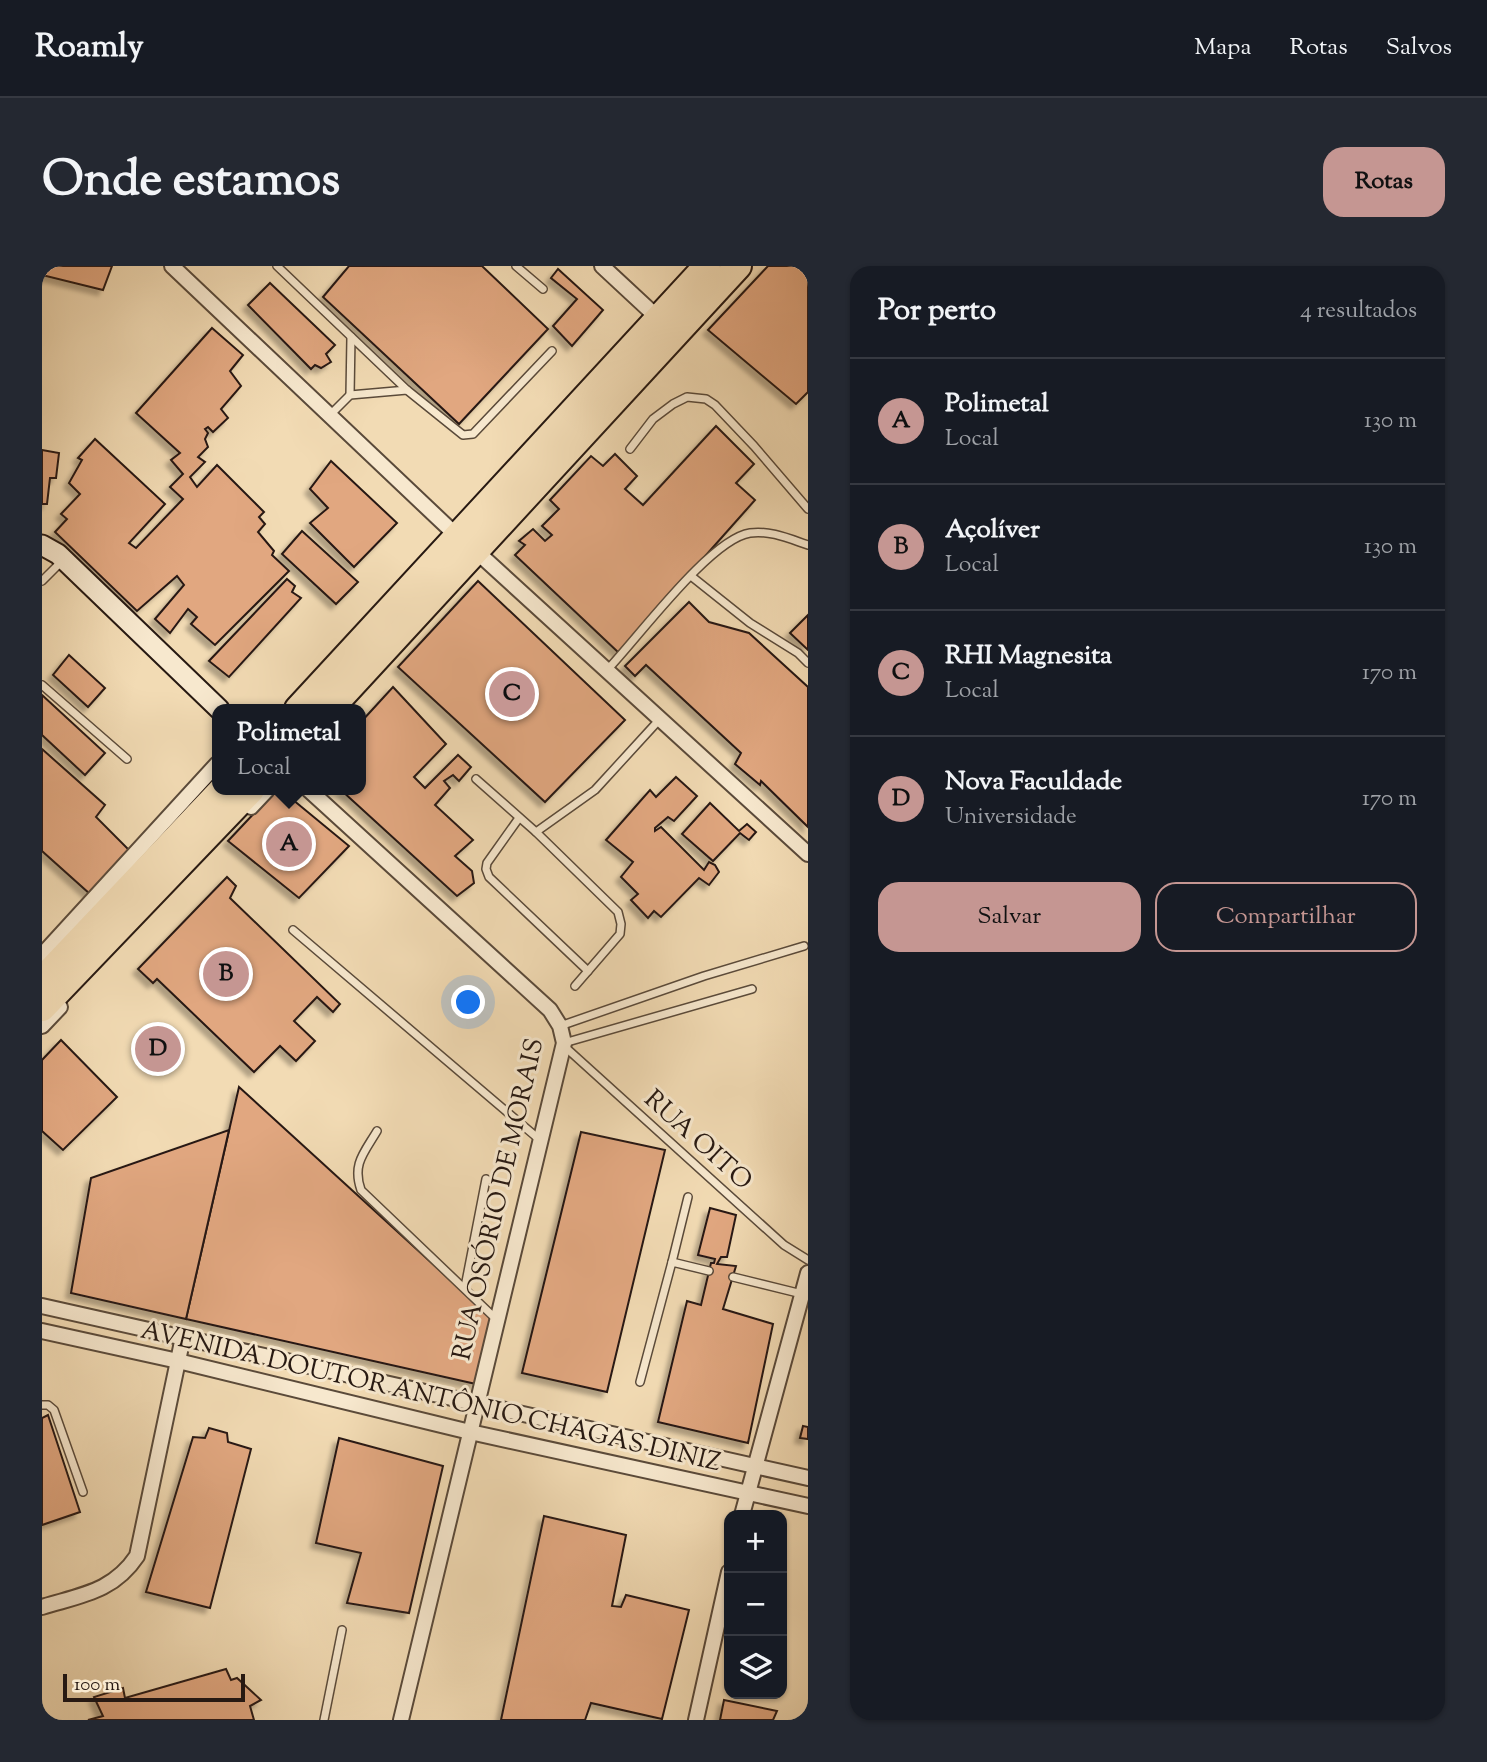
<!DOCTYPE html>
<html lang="pt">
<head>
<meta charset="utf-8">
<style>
  :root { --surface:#171b24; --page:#242831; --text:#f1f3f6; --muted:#9ea1a6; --line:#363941; --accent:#c59692 }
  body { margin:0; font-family:"Sorts Mill Goudy",serif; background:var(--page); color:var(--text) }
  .controls { position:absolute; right:21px; bottom:21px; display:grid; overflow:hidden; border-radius:14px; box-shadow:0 2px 5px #0004 }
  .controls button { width:63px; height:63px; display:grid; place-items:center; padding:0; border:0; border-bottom:2px solid var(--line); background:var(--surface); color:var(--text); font:35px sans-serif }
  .scale { position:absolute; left:21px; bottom:18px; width:182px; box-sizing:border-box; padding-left:7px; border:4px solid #271912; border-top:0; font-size:19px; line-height:24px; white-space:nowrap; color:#271912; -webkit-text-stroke:5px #f7e8ce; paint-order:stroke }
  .you { position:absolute; left:427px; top:737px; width:24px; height:24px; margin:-18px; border:5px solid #fff; border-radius:50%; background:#1a73e8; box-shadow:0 0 0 10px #1a73e833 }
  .badge { display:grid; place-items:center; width:46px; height:46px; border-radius:50%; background:var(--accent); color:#111; font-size:23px; font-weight:700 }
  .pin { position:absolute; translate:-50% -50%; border:4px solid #fff; box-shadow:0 2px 7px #0006 }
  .popup { position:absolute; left:170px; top:438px; width:154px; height:91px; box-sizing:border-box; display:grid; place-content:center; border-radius:14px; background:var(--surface); filter:drop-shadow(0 2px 5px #0005); font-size:23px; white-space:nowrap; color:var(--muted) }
  .popup b { font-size:26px; color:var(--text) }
  .popup::after { content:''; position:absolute; left:50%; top:100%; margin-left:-14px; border:14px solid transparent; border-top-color:var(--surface) }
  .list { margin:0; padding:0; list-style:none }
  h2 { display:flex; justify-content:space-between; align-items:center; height:91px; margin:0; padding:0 28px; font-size:30px }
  h2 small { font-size:23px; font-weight:400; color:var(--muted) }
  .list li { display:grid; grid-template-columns:46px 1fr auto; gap:21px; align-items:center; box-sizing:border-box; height:126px; padding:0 28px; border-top:2px solid var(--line) }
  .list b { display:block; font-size:26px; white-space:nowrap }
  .list p { margin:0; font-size:23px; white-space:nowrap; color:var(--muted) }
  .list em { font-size:23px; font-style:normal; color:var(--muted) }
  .actions { display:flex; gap:14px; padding:21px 28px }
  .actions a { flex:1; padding:16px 0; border:2px solid var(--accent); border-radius:21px; text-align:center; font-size:24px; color:var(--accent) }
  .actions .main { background:var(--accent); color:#111 }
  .icon { flex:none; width:38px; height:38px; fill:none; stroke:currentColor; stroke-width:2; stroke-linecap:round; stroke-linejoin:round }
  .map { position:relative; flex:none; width:766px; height:1454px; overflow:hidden; border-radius:21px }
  header { display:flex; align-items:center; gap:42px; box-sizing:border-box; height:98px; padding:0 35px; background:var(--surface); border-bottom:2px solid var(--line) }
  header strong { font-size:33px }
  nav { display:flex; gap:38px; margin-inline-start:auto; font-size:24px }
  .intro { display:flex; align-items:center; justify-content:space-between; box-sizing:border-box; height:168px; padding:0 42px }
  h1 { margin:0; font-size:49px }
  .button { padding:18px 32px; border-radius:21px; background:var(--accent); color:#111; font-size:24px; font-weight:700 }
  main { display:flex; gap:42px; padding:0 42px }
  aside { flex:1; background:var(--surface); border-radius:21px; box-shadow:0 2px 5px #0004 }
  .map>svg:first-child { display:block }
</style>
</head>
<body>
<header>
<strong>Roamly</strong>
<nav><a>Mapa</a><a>Rotas</a><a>Salvos</a></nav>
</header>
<div class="intro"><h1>Onde estamos</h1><a class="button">Rotas</a></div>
<main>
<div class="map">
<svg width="766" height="1454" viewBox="0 0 766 1454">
  <defs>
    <filter id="shadow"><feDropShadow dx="-5" dy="5" stdDeviation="2" flood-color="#0004"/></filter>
  </defs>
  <rect width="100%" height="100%" fill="#f2dbb4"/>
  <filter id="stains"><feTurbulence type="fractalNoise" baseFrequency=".00286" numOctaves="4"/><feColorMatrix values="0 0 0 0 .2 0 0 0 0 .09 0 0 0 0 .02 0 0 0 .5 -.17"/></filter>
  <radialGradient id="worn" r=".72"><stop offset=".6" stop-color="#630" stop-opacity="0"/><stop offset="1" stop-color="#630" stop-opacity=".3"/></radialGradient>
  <g fill="#e1a780" stroke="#271912" stroke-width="2" filter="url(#shadow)">
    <path d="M 0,0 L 70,0 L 61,24 L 0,9 Z"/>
    <path d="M 307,0 L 440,0 L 506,63 L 417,158 L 281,31 Z"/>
    <path d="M 726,0 L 766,0 L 766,126 L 754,138 L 666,64 Z"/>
    <path d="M 516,3 L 561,44 L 530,80 L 511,60 L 535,33 L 509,12 Z"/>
    <path d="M 228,17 L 293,79 L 284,88 L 289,96 L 279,102 L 273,99 L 269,103 L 206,39 Z"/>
    <path d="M 170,62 L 201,89 L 188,105 L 199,120 L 179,143 L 186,152 L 171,166 L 166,161 L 163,163 L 166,167 L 163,173 L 166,181 L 156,191 L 163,196 L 148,211 L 155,221 L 175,199 L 222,246 L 217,251 L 223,258 L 216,266 L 232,285 L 230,289 L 247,305 L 173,379 L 149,358 L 155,351 L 146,343 L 128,367 L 113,353 L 142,319 L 135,310 L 95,345 L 13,266 L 25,253 L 19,248 L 38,228 L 27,217 L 40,194 L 36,192 L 53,173 L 123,238 L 87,277 L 94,282 L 141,233 L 128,221 L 141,208 L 129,194 L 138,187 L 94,147 Z"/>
    <path d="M 674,160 L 712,198 L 694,217 L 713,234 L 577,387 L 473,289 L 483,279 L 477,275 L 491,263 L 503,275 L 510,269 L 500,260 L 517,243 L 508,234 L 549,190 L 561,200 L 573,188 L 595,210 L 583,223 L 601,239 Z"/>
    <path d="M 0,184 L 17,187 L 14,212 L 8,212 L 5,238 L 0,238 Z"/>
    <path d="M 289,195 L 355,257 L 312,301 L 268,257 L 286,242 L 268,223 Z"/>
    <path d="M 260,265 L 316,316 L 294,338 L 240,288 Z"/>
    <path d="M 245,313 L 253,320 L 250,326 L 259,332 L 187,411 L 167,395 Z"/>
    <path d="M 436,315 L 583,454 L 503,536 L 356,401 Z"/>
    <path d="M 647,336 L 667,356 L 707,367 L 766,421 L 766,561 L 719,515 L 718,519 L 693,498 L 699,487 L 604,399 L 593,410 L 583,400 Z"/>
    <path d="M 766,349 L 766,384 L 748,367 Z"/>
    <path d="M 27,389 L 63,422 L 46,441 L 11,409 Z"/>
    <path d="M 351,421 L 404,478 L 372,511 L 383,522 L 416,489 L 429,501 L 417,515 L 411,509 L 402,515 L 408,522 L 393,539 L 431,574 L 413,590 L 430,605 L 432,617 L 415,630 L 299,524 L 319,524 L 319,456 Z"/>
    <path d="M 0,429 L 63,487 L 43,509 L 0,469 Z"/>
    <path d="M 0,483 L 63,539 L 54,551 L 87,584 L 48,628 L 0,585 Z"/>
    <path d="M 634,511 L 655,530 L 632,555 L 626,551 L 613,562 L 613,565 L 619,561 L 662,604 L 667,596 L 673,599 L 677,606 L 667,619 L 657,612 L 619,651 L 612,645 L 606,652 L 589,634 L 596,628 L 579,611 L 591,596 L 564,574 L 608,524 L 614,531 Z"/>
    <path d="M 234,524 L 239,524 L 307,580 L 257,632 L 186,575 Z"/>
    <path d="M 668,537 L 697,565 L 705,558 L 714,566 L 707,574 L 698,567 L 671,595 L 640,568 Z"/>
    <path d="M 185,611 L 194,620 L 188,632 L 298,738 L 291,746 L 275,731 L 252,755 L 273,775 L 254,795 L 238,780 L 212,806 L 115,713 L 111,717 L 96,703 Z"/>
    <path d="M 19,774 L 75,831 L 21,884 L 0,865 L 0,794 Z"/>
    <path d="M 197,821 L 450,1052 L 434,1118 L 144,1053 Z"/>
    <path d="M 187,864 L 144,1053 L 29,1027 L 49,912 Z"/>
    <path d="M 539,866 L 623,884 L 565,1126 L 480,1107 Z"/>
    <path d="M 668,942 L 694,949 L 685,991 L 679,991 L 675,998 L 694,1000 L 681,1043 L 731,1058 L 706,1177 L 616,1156 L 645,1035 L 659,1039 L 669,997 L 672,997 L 673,993 L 656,989 Z"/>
    <path d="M 6,1149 L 38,1246 L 0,1259 L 0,1152 Z"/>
    <path d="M 761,1160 L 766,1161 L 766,1173 L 758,1172 Z"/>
    <path d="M 167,1162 L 185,1167 L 186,1176 L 209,1183 L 168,1342 L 104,1326 L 151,1171 L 163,1172 Z"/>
    <path d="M 297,1172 L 401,1200 L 367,1347 L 305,1337 L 319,1287 L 274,1277 Z"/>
    <path d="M 502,1250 L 584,1269 L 570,1340 L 579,1341 L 584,1329 L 647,1344 L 620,1453 L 549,1437 L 543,1454 L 459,1454 Z"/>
    <path d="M 184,1403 L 189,1414 L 195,1412 L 219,1434 L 208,1440 L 212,1454 L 46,1454 L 61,1450 L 52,1431 L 81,1422 L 83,1432 Z"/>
    <path d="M 682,1434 L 735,1445 L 731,1454 L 678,1454 Z"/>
  </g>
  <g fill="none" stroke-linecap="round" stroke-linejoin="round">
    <g stroke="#5a4a3a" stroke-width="10">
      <g id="lane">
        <path d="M 235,0 L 365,124"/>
        <path d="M 474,0 L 501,23"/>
        <path d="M 308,129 L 309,71"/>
        <path d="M 288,149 L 308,129 L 365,124 L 421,169 L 431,168 L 510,85"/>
        <path d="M 588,183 L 611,153 L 631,138 L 645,131 L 664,133 L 673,139 L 712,180 L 766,243"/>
        <path d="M 649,310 L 708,357 L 756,387 L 766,397"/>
        <path d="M 0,315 L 21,294"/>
        <path d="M 565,404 C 596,372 668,273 708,267 C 728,264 748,273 766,279"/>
        <path d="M 0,419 L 85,493"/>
        <path d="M 434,513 L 494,566 L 553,524 L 618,453"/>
        <path d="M 477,552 L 445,597 L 444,603 L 447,611 L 546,705"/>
        <path d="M 494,566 L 576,646 L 579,658 L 578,668 L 533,720"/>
        <path d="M 251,664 L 498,874"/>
        <path d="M 518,760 L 662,710 L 762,680"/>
        <path d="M 522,777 L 710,723"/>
        <path d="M 522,780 L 742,979 L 766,994"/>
        <path d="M 335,865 C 322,887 310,898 319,924 L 455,1054"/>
        <path d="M 630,996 L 646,931"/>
        <path d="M 691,1011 L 760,1028"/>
        <path d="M 423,1021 L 444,913"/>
        <path d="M 598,1116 L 630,996 L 667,1005"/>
        <path d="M 0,1139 L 6,1139 L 12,1144 L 41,1226"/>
        <path d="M 282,1454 L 300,1364"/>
      </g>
    </g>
    <g stroke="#5a4a3a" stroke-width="18">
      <g id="street">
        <path d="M 130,0 L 415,270"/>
        <path d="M 560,0 L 617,53"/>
        <path d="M 434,285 L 766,588"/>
        <path d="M 267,524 L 508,744 L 518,760 L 522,777 L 359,1454"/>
        <path d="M 209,541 L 225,524"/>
        <path d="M 0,689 L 175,498"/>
        <path d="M 0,760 L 18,741"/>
        <path d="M 0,1040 L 766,1212"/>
        <path d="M 0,1065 L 136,1095 L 428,1166 L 766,1240"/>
        <path d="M 700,1249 L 766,1007"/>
        <path d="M 0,1341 C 39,1329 71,1326 95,1290 L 141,1071"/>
        <path d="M 654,1454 L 687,1306"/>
      </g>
    </g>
    <g stroke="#271912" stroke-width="23">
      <path id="secondary" d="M 0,279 L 16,288 L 177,443"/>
    </g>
    <g stroke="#271912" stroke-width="30">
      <g id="highway">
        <path d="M 256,443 L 665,0"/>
        <path d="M 289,443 L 296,434 L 696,0"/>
        <path d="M 0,714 L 180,524"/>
        <path d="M 0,742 L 209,524"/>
      </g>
    </g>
    <use href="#lane" stroke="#f7e8ce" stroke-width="7"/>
    <use href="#street" stroke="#f7e8ce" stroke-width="14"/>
    <use href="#secondary" stroke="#f7e8ce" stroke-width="19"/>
    <use href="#highway" stroke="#f2dbb4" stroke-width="26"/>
  </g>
  <g text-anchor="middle" stroke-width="6" stroke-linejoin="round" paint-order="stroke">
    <g font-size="26" fill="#271912" stroke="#f7e8ce">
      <text transform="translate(657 873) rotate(42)" y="9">RUA OITO</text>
      <text transform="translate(455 933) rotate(-77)" y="9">RUA OSÓRIO DE MORAIS</text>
      <text transform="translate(389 1129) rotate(13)" y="9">AVENIDA DOUTOR ANTÔNIO CHAGAS DINIZ</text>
    </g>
  </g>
  <rect width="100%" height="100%" filter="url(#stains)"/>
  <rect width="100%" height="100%" fill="url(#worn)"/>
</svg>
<div class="controls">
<button>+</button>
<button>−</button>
<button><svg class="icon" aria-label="layers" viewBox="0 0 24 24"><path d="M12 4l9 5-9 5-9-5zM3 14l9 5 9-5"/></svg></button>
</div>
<div class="scale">100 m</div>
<div class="you"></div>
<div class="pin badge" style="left:247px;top:578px">A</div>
<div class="popup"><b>Polimetal</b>Local</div>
<div class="pin badge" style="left:184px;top:708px">B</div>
<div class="pin badge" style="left:470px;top:428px">C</div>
<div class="pin badge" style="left:116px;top:783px">D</div>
</div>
<aside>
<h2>Por perto<small>4 resultados</small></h2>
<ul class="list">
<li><span class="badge">A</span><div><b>Polimetal</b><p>Local</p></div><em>130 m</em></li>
<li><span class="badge">B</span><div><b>Açolíver</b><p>Local</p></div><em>130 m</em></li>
<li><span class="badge">C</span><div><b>RHI Magnesita</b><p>Local</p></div><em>170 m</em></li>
<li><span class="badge">D</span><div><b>Nova Faculdade</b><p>Universidade</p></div><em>170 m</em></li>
</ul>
<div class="actions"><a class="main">Salvar</a><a>Compartilhar</a></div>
</aside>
</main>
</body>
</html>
